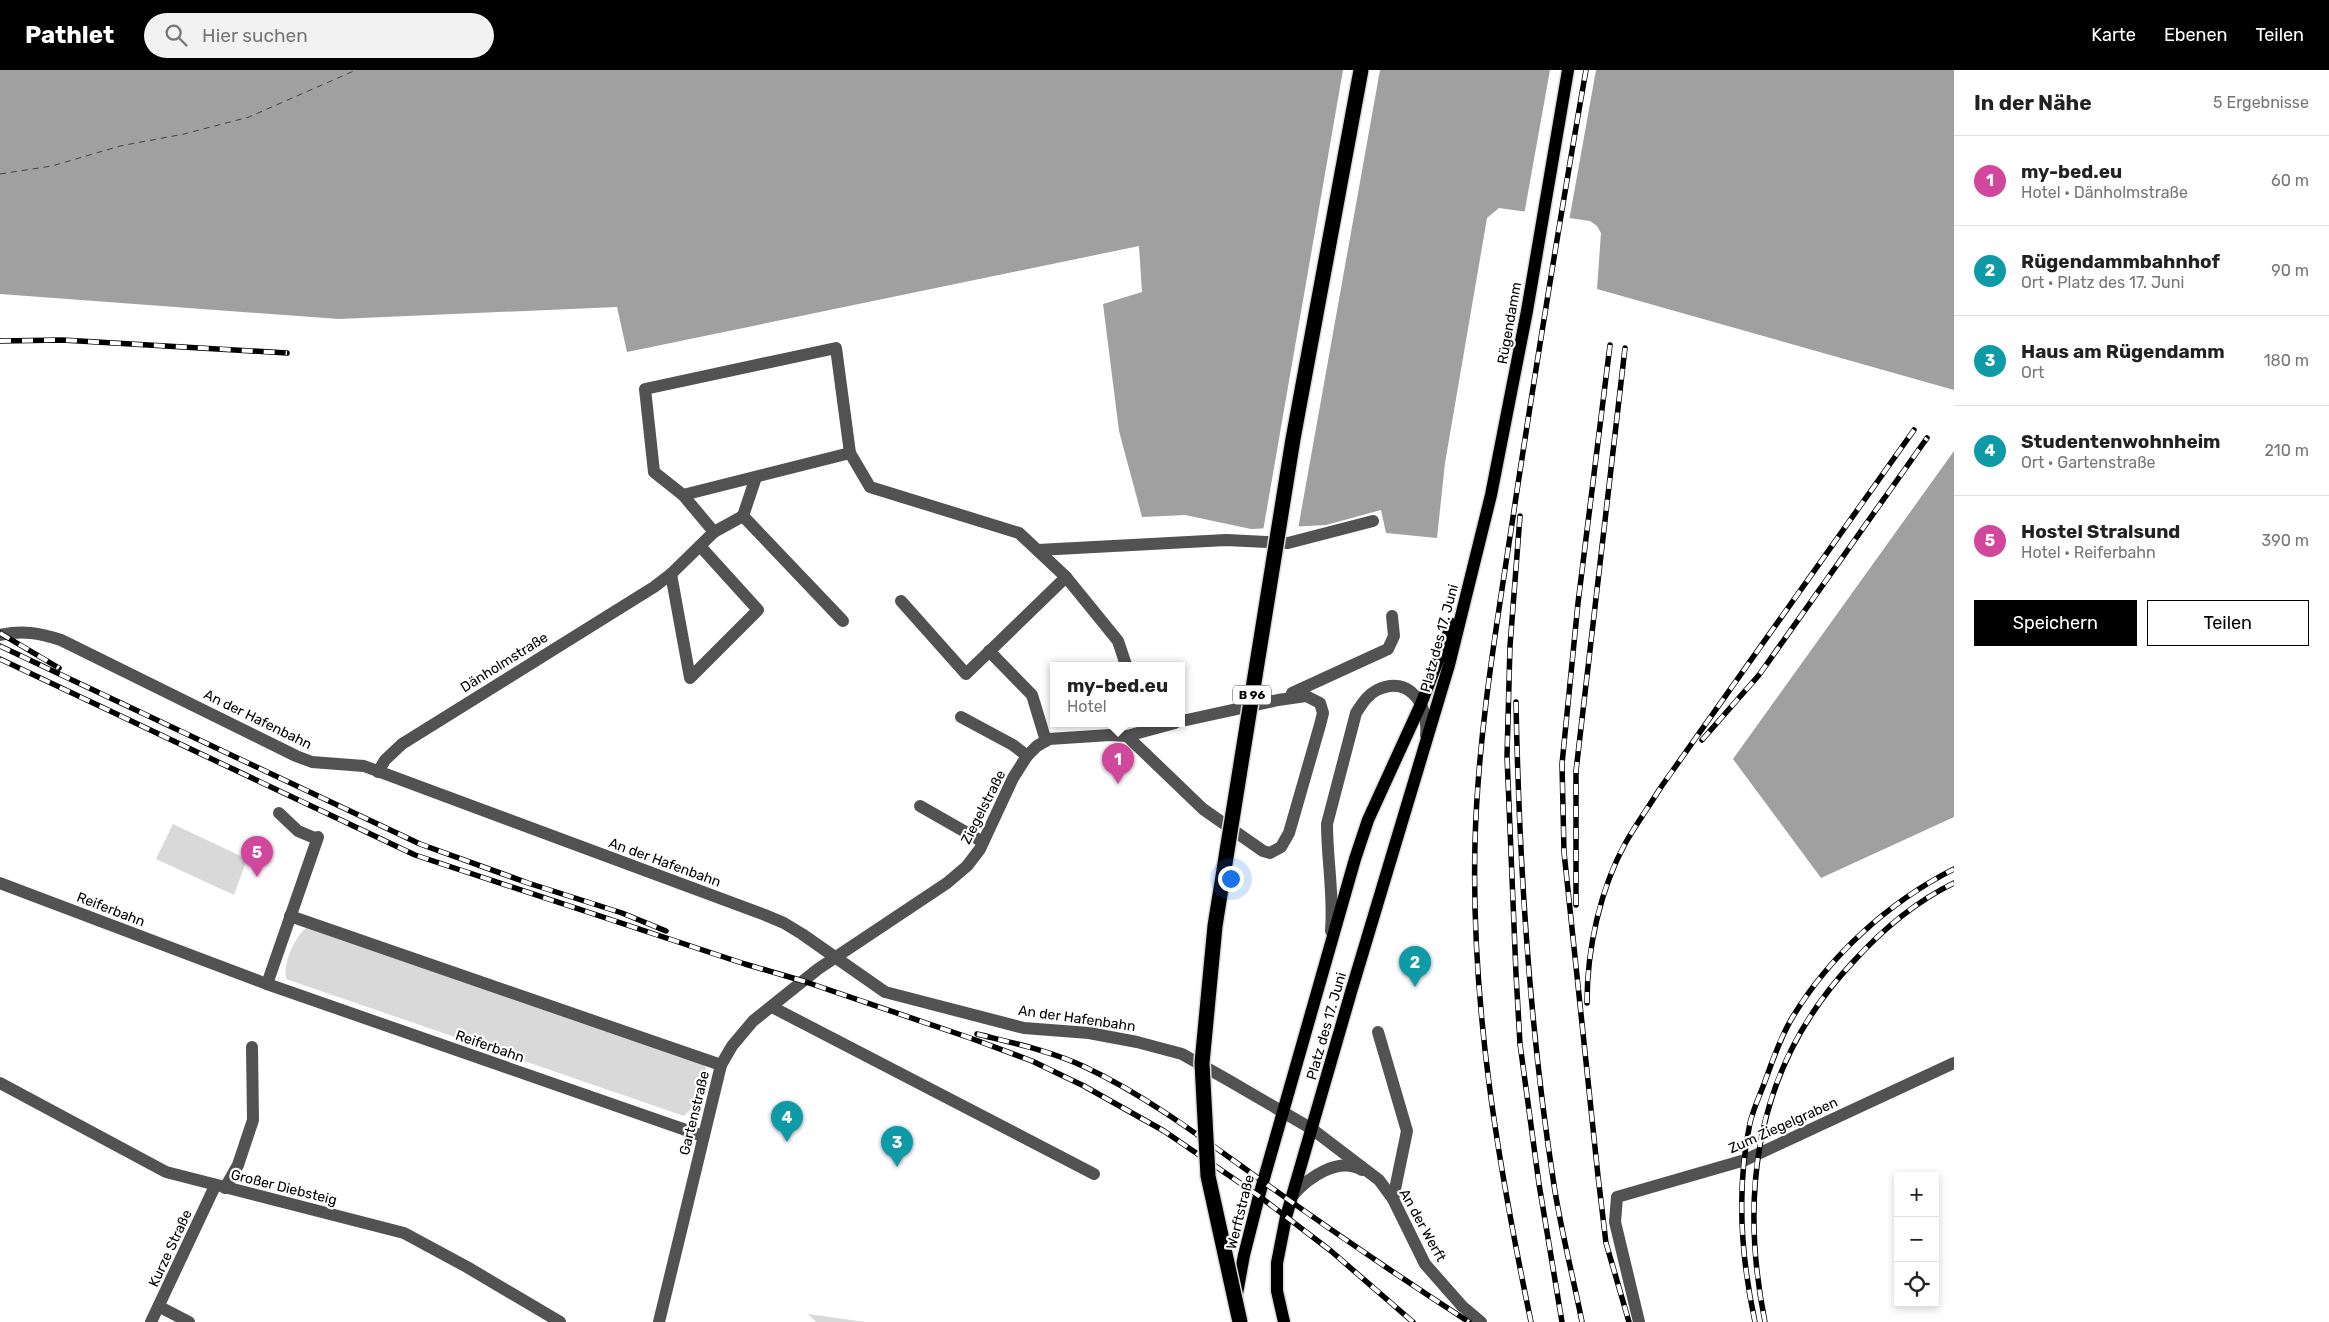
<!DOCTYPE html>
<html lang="de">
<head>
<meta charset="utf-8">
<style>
  :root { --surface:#fff; --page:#f2f2f2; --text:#222; --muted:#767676; --line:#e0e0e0; --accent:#000 }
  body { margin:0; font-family:Rubik,sans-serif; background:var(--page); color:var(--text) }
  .controls { position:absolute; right:15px; bottom:15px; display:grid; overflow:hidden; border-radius:0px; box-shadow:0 2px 8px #0003 }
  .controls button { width:45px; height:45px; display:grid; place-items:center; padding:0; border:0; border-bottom:1px solid var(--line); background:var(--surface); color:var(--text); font:25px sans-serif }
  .you { position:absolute; left:1230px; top:808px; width:18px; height:18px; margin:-12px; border:4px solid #fff; border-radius:50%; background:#1a73e8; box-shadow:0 0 0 8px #1a73e833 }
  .badge { display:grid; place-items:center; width:32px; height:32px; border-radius:50%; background:var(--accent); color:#fff; font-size:16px; font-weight:700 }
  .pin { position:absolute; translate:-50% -41px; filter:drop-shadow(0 1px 2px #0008) }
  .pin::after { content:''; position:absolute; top:26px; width:18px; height:15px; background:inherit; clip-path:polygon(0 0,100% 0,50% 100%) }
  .popup { position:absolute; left:1050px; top:592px; width:135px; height:65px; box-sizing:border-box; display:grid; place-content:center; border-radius:0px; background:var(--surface); filter:drop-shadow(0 1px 4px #0005); font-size:16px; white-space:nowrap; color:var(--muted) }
  .popup b { font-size:19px; color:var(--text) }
  .popup::after { content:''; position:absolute; left:50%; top:100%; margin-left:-10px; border:10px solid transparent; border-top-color:var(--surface) }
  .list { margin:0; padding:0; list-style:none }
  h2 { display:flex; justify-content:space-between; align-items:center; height:65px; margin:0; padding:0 20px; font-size:21px }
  h2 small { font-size:16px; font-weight:400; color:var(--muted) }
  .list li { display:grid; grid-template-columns:32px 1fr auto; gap:15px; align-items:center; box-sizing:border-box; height:90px; padding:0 20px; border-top:1px solid var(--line) }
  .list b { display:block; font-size:19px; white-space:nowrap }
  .list p { margin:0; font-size:16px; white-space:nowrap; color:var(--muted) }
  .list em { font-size:16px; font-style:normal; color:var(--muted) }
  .actions { display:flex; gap:10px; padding:15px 20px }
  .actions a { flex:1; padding:11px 0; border:1px solid var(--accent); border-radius:0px; text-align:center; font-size:18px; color:var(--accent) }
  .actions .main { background:var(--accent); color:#fff }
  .icon { flex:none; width:28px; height:28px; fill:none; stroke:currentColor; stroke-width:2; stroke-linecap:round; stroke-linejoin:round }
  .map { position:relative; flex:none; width:1954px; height:1252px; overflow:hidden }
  header { display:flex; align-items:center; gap:30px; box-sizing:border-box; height:70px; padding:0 25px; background:var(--accent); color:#fff }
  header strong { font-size:24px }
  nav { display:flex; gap:28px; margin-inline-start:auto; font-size:18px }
  .search { width:350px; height:45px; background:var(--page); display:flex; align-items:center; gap:12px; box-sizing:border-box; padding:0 18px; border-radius:28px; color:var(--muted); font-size:19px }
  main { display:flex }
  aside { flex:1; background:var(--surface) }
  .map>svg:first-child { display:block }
</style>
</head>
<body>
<header>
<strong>Pathlet</strong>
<div class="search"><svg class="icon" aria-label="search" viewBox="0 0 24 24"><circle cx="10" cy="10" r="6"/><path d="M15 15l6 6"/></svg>Hier suchen</div>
<nav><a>Karte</a><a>Ebenen</a><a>Teilen</a></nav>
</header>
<main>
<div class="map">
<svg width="1954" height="1252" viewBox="0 0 1954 1252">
  <rect width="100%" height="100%" fill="#fff"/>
  <g fill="#d9d9d9">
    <path d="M 173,754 L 247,789 L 234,825 L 156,789 Z"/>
    <path d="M 306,858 L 701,992 L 706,998 L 696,1034 L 684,1046 L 286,909 C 283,893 294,868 306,858 Z"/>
    <path d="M 808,1244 L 865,1252 L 816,1252 Z"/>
  </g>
  <g fill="#a0a0a0">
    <path d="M 0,0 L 1954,0 L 1954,320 L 1597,219 L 1601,163 L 1597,156 L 1590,151 L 1499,138 L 1487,148 L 1445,393 L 1437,468 L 1386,463 L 1381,440 L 1326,455 L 1251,459 L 1185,445 L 1142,447 L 1119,361 L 1103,234 L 1142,222 L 1139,176 L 627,282 L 617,237 L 339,249 L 0,224 Z"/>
    <path d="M 1954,381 L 1954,747 L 1821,808 L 1733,689 Z"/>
  </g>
  <g fill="#fff">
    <path d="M 1343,0 L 1380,0 L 1298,459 L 1263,461 Z"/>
    <path d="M 1550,0 L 1596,0 L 1569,151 L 1524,145 Z"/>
  </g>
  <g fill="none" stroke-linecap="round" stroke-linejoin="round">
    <path stroke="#414141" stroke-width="1" stroke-dasharray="6 5" stroke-linecap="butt" d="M 0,104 L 52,96 L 120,76 L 184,64 L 249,47 L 356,0"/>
    <g stroke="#dbdbdb" stroke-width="15">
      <g id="major">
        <path d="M 1236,1229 L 1244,1185 L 1259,1126 L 1355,789 L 1368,750 L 1421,634 L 1452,554"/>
        <path d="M 1284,1252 L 1277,1221 L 1277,1193 L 1286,1147 L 1351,922 L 1449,595 L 1491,425 L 1527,241 L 1568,0"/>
      </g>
    </g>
    <g stroke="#525252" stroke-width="12">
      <path d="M 756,407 L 743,446 L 843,551"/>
      <path d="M 683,425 L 850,383"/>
      <path d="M 714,462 L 743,446"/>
      <path d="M 1038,480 L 1226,470 L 1288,473 L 1373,451"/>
      <path d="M 671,504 L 690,608 L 758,540 L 700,476"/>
      <path d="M 901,531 L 966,604 L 1066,507"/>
      <path d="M 0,565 C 23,560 39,563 61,570 L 296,686 L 312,692 L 364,696 L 765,845 L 784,853 L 802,864 L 885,922 L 1024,958 L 1089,963 L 1137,972 L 1182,984 L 1228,1010 L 1312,1059 L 1379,1110 L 1393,1129 L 1425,1194 L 1462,1236 L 1481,1252"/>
      <path d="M 989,581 L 1032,625 L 1046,671"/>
      <path d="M 1292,623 L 1388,579 L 1394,566 L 1392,546"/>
      <path d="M 961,647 L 1013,675 L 1027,686"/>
      <path d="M 1127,666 L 1203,739 L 1263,781 L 1270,783 L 1281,777 L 1289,763 L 1320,655 L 1323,643 L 1320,633 L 1306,626 L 1278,630 L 1182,651"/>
      <path d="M 378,702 L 385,690 L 402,674 L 654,517 L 671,504 L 714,462 L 683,425 L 654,402 L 645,319 L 836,278 L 850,383 L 870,417 L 1019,463 L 1066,507 L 1118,571 L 1126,595"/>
      <path d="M 920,736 L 983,772"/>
      <path d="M 279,743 L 298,761 L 317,769"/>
      <path d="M 0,813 L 267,914 L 703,1066"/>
      <path d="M 290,846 L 721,995"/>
      <path d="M 1331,861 C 1334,824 1327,790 1327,754 L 1356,643 C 1362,634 1367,625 1377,620 C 1410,604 1429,636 1426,665"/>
      <path d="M 267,914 L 318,767"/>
      <path d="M 772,937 L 1094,1104"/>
      <path d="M 1378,962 L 1407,1061 L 1393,1129"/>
      <path d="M 0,1013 L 166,1102 L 404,1163 L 467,1197 L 560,1252"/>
      <path d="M 225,1118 L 238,1095 L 253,1050 L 252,977"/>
      <path d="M 1293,1125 C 1308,1108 1338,1086 1362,1100"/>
      <path d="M 160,1237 L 189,1252"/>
      <path d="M 151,1252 L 215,1116"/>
      <path d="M 659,1252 L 721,995 L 732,976 L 753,951 L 818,899 L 947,813 L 967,796 L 980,779 L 1013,708 L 1027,686 L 1037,676 L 1049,669 L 1110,665 L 1127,666 L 1175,653"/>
      <path d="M 1639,1252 L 1615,1152 L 1617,1127 L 1745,1090 L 1954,993"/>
    </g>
    <use href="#major" stroke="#000" stroke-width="12"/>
    <g stroke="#000" stroke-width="5.5">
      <g id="rail">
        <path d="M 0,271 L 62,270 L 287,283"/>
        <path d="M 1610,275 L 1578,533 L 1562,694 L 1564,782 L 1598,1106 L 1606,1173 L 1629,1252"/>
        <path d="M 1520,446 L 1510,576 L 1507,686 L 1516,904 L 1520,974 L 1539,1114 L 1562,1252"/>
        <path d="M 0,563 L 59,598"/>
        <path d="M 0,576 L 420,774 L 528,813 L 622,843 L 666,861"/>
        <path d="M 0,589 L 415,785 L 745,894 L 803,911 L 973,969 L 1032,991 L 1084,1016 L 1164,1061 L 1259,1126 L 1331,1181 L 1413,1252"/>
        <path d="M 1516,632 C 1519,793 1529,955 1554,1115 C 1561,1161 1573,1206 1582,1252"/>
        <path d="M 1702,670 L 1759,605 L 1927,368"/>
        <path d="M 1576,835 L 1576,701 L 1625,278"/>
        <path d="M 1587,933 C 1587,879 1600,819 1626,772 C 1637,753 1650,735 1661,717 L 1914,360"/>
        <path d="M 977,964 C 1013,973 1051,981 1085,997 C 1151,1028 1210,1074 1269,1116 C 1335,1163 1401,1208 1469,1252"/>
        <path d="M 1531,1252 C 1498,1094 1471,935 1475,773 C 1478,657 1499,542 1516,427 C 1538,284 1561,142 1586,0"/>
        <path d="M 1755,1252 C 1741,1187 1736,1119 1750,1053 C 1753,1040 1759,1027 1764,1014 C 1772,992 1780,968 1792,948 C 1830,885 1889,832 1954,799"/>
        <path d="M 1765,1252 C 1738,1118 1757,994 1853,892 C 1882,860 1915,832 1954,813"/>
      </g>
    </g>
    <use href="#rail" stroke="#fff" stroke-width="4" stroke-dasharray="11" stroke-linecap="butt"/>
    <g stroke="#dbdbdb" stroke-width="18" stroke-linecap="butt">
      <path id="highway-bridge" d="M 1240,1252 L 1208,1106 L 1202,993 L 1215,856 L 1293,369 L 1361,0"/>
    </g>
    <use href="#highway-bridge" stroke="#000" stroke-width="15"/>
  </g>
  <g text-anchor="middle" stroke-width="4.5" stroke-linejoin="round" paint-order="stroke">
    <rect fill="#fff" stroke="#4c4c4c" stroke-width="1" x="1233" y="615.5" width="38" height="19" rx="4"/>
    <g font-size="12" font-weight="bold" fill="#000">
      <text x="1252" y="629">B 96</text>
    </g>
    <g font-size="14" fill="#000" stroke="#fff">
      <text transform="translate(1509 253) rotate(-80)" y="5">Rügendamm</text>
      <text transform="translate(1439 568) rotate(-75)" y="5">Platz des 17. Juni</text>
      <text transform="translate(504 592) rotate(-32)" y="5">Dänholmstraße</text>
      <text transform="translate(258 649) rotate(26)" y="5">An der Hafenbahn</text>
      <text transform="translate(983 737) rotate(-63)" y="5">Ziegelstraße</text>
      <text transform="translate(665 792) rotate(20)" y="5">An der Hafenbahn</text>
      <text transform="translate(111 839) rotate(21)" y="5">Reiferbahn</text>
      <text transform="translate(1077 948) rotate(8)" y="5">An der Hafenbahn</text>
      <text transform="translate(1326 956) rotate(-74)" y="5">Platz des 17. Juni</text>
      <text transform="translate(490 976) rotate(19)" y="5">Reiferbahn</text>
      <text transform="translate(694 1043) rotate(-76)" y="5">Gartenstraße</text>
      <text transform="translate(1783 1055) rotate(-24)" y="5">Zum Ziegelgraben</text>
      <text transform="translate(284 1117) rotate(14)" y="5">Großer Diebsteig</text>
      <text transform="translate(1240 1142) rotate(-76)" y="5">Werftstraße</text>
      <text transform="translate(1423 1155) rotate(61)" y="5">An der Werft</text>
      <text transform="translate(170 1178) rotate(-65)" y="5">Kurze Straße</text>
    </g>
  </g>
</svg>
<div class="controls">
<button>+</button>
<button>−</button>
<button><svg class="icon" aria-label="locate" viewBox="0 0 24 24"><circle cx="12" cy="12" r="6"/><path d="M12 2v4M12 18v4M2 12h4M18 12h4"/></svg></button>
</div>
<div class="you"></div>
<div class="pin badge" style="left:1118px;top:714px;background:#d1479c">1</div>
<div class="popup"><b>my-bed.eu</b>Hotel</div>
<div class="pin badge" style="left:1415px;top:917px;background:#0f9aa8">2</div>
<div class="pin badge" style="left:897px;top:1097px;background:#0f9aa8">3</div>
<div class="pin badge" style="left:787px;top:1072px;background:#0f9aa8">4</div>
<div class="pin badge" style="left:257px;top:807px;background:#d1479c">5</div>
</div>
<aside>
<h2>In der Nähe<small>5 Ergebnisse</small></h2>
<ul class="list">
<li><span class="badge" style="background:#d1479c">1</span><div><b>my-bed.eu</b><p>Hotel · Dänholmstraße</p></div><em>60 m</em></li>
<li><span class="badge" style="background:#0f9aa8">2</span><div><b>Rügendammbahnhof</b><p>Ort · Platz des 17. Juni</p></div><em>90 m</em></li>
<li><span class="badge" style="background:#0f9aa8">3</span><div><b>Haus am Rügendamm</b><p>Ort</p></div><em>180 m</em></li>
<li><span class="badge" style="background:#0f9aa8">4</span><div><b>Studentenwohnheim</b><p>Ort · Gartenstraße</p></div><em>210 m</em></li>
<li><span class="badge" style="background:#d1479c">5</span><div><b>Hostel Stralsund</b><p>Hotel · Reiferbahn</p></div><em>390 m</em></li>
</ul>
<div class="actions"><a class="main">Speichern</a><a>Teilen</a></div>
</aside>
</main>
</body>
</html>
